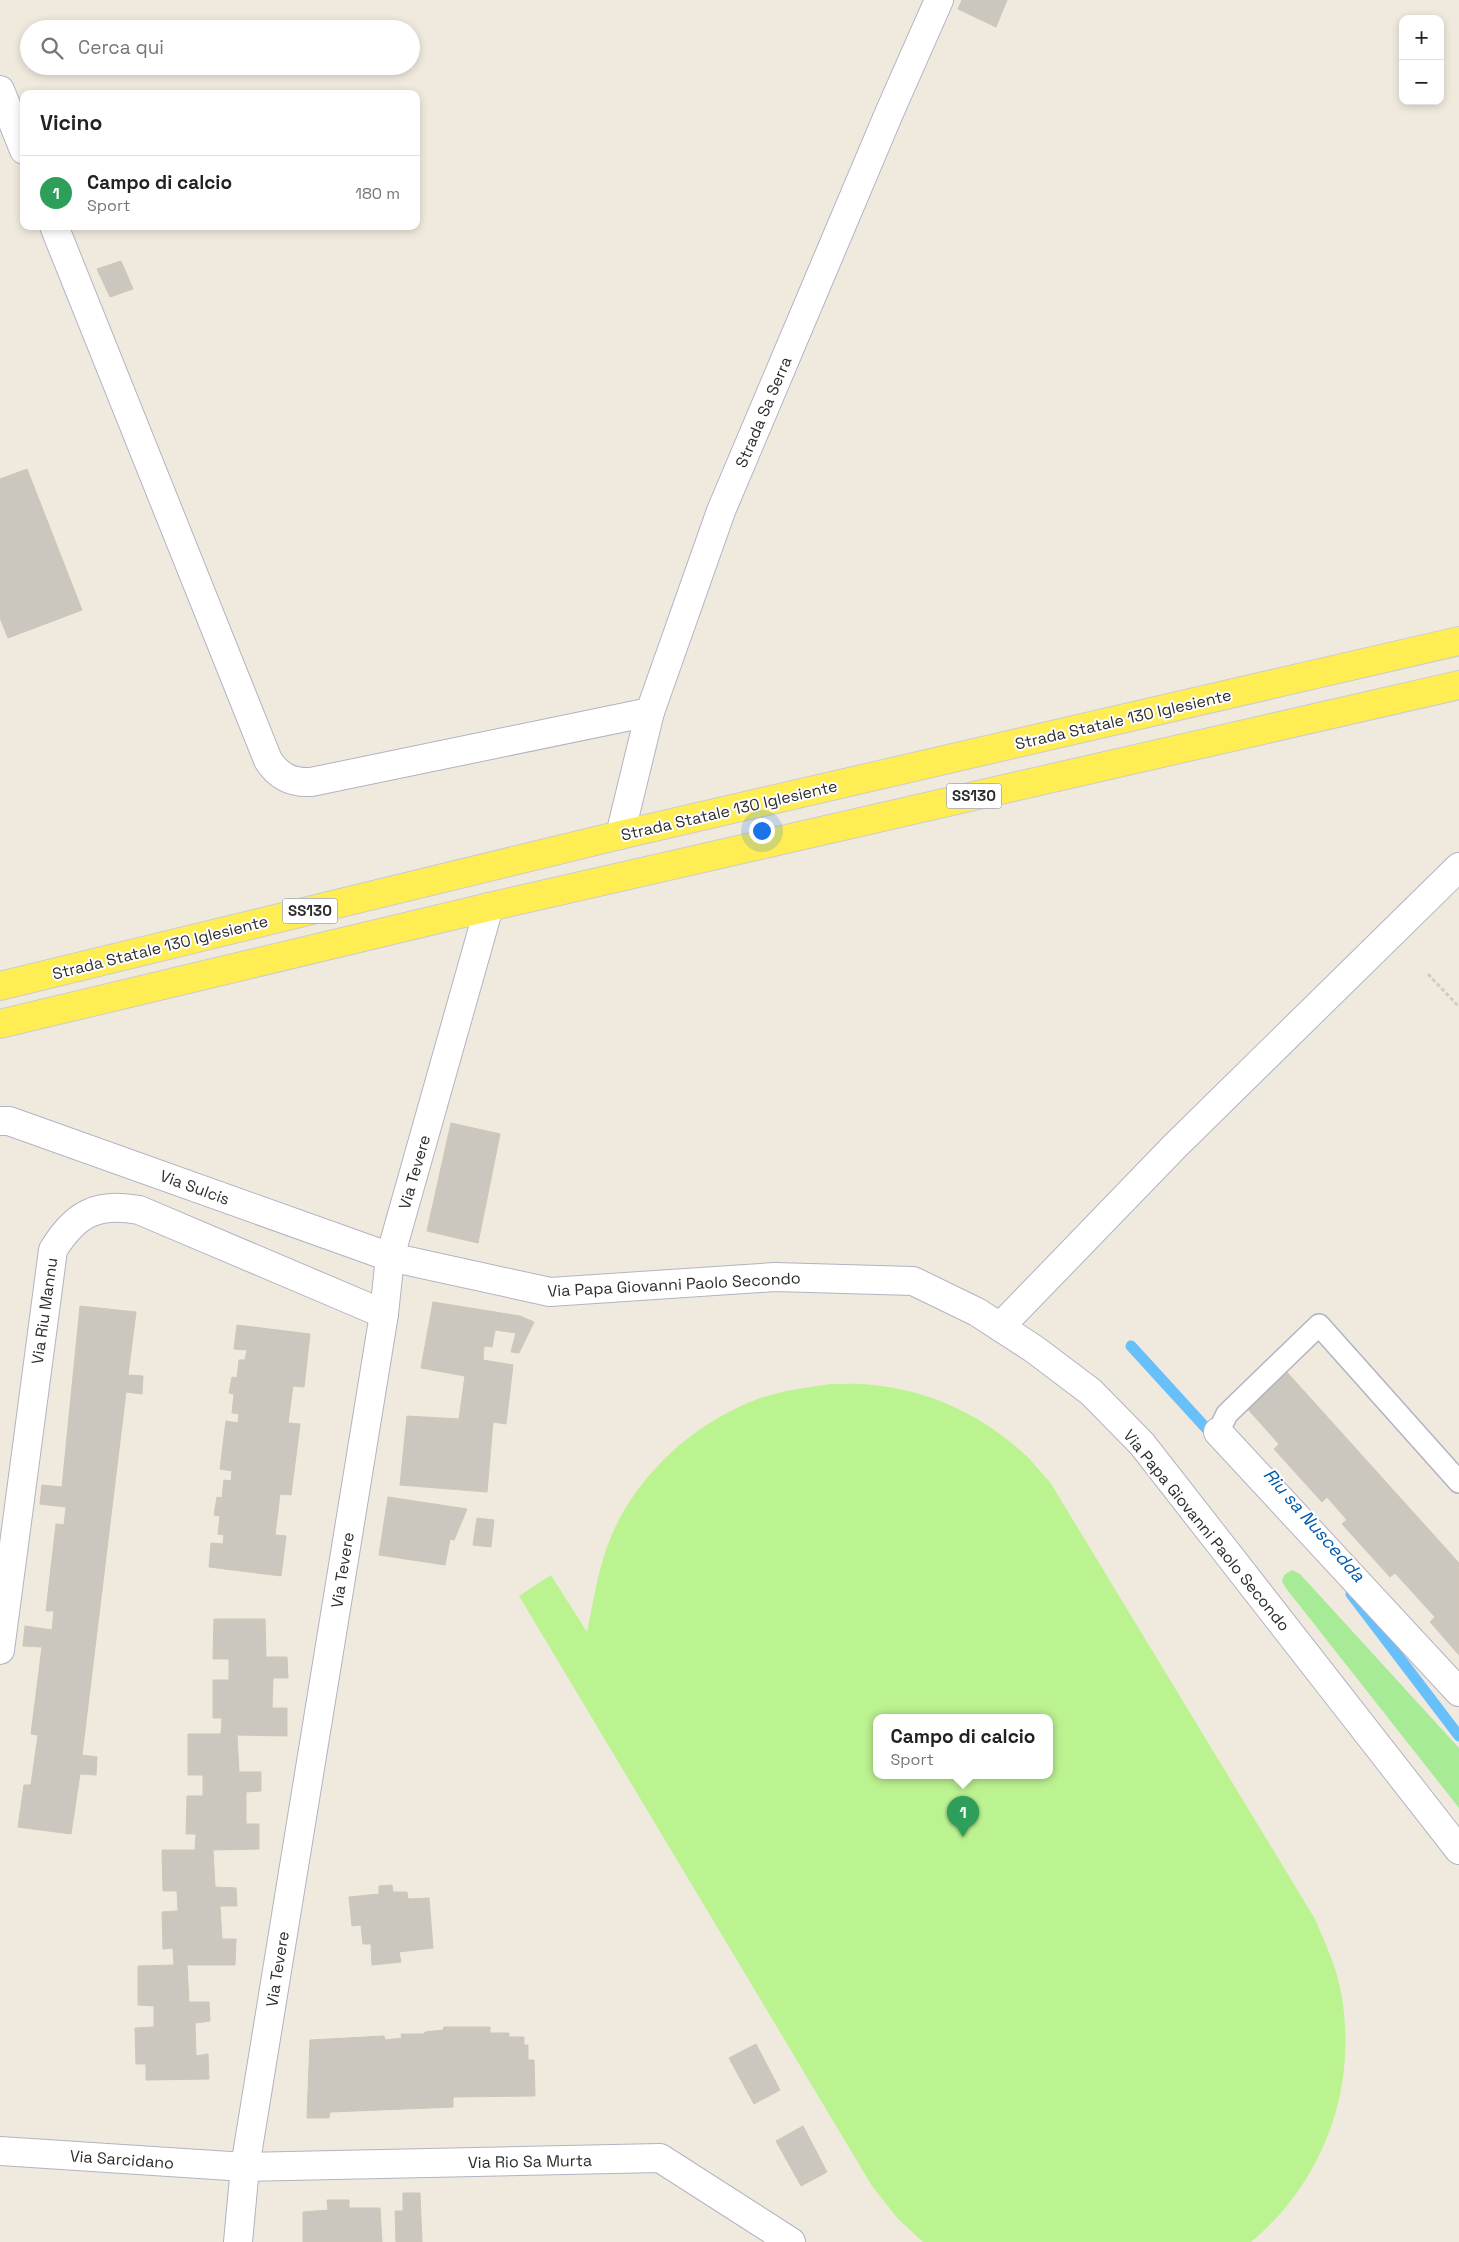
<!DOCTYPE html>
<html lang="it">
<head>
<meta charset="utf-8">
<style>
  :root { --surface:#fff; --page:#f6f6f6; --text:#222; --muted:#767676; --line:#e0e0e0; --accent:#db2777 }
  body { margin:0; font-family:"Space Grotesk",sans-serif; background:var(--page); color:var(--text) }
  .controls { position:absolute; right:15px; top:15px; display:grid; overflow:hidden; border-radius:10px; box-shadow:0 2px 8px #0003 }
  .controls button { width:45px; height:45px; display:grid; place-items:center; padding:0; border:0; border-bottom:1px solid var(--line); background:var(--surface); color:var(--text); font:25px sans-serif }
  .you { position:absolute; left:761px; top:830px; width:18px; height:18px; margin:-12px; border:4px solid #fff; border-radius:50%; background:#1a73e8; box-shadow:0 0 0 8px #1a73e833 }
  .badge { display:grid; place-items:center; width:32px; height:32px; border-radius:50%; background:var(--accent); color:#fff; font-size:16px; font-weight:700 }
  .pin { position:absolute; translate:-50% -41px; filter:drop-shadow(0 1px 2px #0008) }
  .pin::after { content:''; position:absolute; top:26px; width:18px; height:15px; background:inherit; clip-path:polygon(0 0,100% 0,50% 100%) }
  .popup { position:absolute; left:873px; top:1714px; width:180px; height:65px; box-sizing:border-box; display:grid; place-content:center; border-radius:10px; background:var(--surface); filter:drop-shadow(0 1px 4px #0005); font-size:16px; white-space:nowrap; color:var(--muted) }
  .popup b { font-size:19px; color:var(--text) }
  .popup::after { content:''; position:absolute; left:50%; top:100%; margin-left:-10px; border:10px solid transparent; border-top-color:var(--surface) }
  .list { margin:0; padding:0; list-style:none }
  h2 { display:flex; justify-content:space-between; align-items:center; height:65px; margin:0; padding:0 20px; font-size:21px }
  h2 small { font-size:16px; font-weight:400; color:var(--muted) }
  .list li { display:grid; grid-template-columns:32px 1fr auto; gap:15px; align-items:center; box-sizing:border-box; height:75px; padding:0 20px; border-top:1px solid var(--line) }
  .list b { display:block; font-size:19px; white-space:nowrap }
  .list p { margin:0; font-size:16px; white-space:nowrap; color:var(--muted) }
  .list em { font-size:16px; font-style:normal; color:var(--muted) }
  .icon { flex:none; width:28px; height:28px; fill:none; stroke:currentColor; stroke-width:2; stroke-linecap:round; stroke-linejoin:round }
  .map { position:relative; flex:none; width:1459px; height:2242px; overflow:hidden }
  .search { position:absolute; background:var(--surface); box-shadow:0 2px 8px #0003; left:20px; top:20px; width:400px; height:55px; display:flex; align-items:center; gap:12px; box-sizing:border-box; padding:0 18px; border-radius:28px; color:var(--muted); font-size:19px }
  .panel { position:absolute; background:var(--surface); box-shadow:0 2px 8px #0003; left:20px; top:90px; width:400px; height:140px; border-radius:10px }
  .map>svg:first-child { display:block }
</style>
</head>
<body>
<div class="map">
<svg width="1459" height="2242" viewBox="0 0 1459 2242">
  <rect width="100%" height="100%" fill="#f0eade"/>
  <path fill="#a7eb96" d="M 1292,1570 L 1300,1574 L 1459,1748 L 1459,1808 L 1285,1587 L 1282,1581 L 1284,1575 Z"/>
  <path fill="#bcf391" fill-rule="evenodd" d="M 831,1384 C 845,1384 860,1383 873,1385 C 928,1390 981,1415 1021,1451 C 1032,1460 1040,1472 1050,1482 L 1315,1919 C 1326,1945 1338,1970 1342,1998 C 1357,2090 1323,2182 1251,2242 L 923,2242 L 898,2219 L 872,2186 L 519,1596 L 551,1575 L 587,1632 C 593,1603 597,1575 607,1547 C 630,1482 687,1428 750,1402 C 776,1391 804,1388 831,1384 ZM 877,1718 L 1049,1718 L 1049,1776 L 877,1776 Z"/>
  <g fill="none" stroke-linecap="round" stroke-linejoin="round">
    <g stroke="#68c0fb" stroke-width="11">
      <path d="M 1131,1346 L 1216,1439"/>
      <path d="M 1351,1594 L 1459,1736"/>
    </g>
  </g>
  <g fill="#cbc7be" stroke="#ccc7b7">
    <path d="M 962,0 L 1007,0 L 996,27 L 958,9 Z"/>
    <path d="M 121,261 L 133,289 L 110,297 L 97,269 Z"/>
    <path d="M 27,469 L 82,610 L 8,638 L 0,618 L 0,479 Z"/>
    <path d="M 451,1123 L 500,1134 L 478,1243 L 427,1231 Z"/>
    <path d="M 433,1302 L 520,1316 L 534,1322 L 519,1353 L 511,1352 L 516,1333 L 495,1330 L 492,1347 L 484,1346 L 483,1360 L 513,1365 L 506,1424 L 493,1422 L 487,1492 L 400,1485 L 407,1416 L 459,1419 L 465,1376 L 421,1368 Z"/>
    <path d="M 80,1306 L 136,1312 L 128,1375 L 143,1376 L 142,1394 L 126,1392 L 82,1755 L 97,1757 L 96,1775 L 80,1774 L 71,1834 L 18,1827 L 24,1785 L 31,1785 L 38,1735 L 31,1734 L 42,1647 L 23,1646 L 25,1626 L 52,1630 L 54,1611 L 46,1611 L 56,1524 L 64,1525 L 66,1507 L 40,1504 L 42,1485 L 62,1487 Z"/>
    <path d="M 237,1325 L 310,1334 L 304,1387 L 293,1386 L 288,1423 L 300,1424 L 291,1495 L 280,1494 L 275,1535 L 286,1536 L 281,1576 L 209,1567 L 211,1543 L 223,1544 L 224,1535 L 218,1534 L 220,1516 L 214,1515 L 217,1497 L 222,1498 L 224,1480 L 231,1481 L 232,1471 L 220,1469 L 226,1421 L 238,1423 L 239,1414 L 232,1413 L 234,1394 L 229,1393 L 232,1377 L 237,1378 L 239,1360 L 245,1360 L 247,1350 L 234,1349 Z"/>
    <path d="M 1285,1370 L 1459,1563 L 1459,1655 L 1430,1622 L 1435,1617 L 1395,1573 L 1390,1577 L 1342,1524 L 1347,1520 L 1327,1497 L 1322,1502 L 1274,1449 L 1279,1444 L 1245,1406 Z"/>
    <path d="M 388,1497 L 467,1509 L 454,1540 L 450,1539 L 445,1565 L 379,1555 Z"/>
    <path d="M 477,1518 L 494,1520 L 491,1547 L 473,1545 Z"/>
    <path d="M 214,1619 L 265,1619 L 266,1657 L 287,1657 L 288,1678 L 273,1678 L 272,1708 L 287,1708 L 287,1736 L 237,1735 L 239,1772 L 261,1772 L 261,1791 L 246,1792 L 246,1824 L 259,1824 L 259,1849 L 213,1850 L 215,1887 L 236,1888 L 237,1906 L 220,1906 L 222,1939 L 236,1939 L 235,1965 L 187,1965 L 189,2002 L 209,2002 L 210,2021 L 195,2023 L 196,2056 L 208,2054 L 209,2079 L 146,2080 L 146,2064 L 136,2064 L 135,2028 L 154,2027 L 154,2006 L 138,2005 L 138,1966 L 174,1965 L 173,1948 L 163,1949 L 162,1912 L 178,1911 L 177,1891 L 163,1891 L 162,1850 L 195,1850 L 196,1834 L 186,1834 L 187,1796 L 203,1796 L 203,1775 L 188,1775 L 188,1734 L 221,1734 L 222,1718 L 213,1718 L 213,1680 L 229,1680 L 229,1659 L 213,1659 Z"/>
    <path d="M 392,1885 L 393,1892 L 407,1892 L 408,1899 L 429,1898 L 433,1948 L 399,1952 L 401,1962 L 372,1965 L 371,1944 L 363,1944 L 361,1925 L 352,1926 L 349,1897 L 379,1894 L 379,1886 Z"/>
    <path d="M 444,2027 L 490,2027 L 490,2033 L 509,2033 L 509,2037 L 524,2037 L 524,2045 L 528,2045 L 528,2060 L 534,2060 L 535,2096 L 453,2097 L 453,2107 L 330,2112 L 329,2118 L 307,2118 L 310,2040 L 384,2036 L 385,2040 L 402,2038 L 401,2034 L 424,2034 L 425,2032 L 443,2030 Z"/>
    <path d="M 756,2044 L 780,2090 L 754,2104 L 729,2058 Z"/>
    <path d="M 803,2126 L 827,2172 L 801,2186 L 776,2141 Z"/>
    <path d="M 403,2193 L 420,2193 L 422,2242 L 396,2242 L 395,2211 L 403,2211 Z"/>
    <path d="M 327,2200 L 349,2200 L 349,2208 L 380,2208 L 382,2242 L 303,2242 L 303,2212 L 328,2210 Z"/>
  </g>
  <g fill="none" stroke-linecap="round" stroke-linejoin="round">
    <g stroke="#b2b3c2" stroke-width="24">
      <path id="lane" d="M 1218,1432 L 1227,1414 L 1319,1325 L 1459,1482"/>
    </g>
    <g stroke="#b2b3c2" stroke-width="30">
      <g id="street">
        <path d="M 0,90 L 24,150"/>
        <path d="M 54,226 L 268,760 C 278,776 291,783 311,782 L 650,712"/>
        <path d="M 620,835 L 650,712 L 721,511 L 890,111 L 939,0"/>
        <path d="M 0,1121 L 9,1121 L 390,1257 L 550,1292 L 775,1277 L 913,1281 L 977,1312 L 1034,1349 L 1091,1392 L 1142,1444 L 1459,1850"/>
        <path d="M 1000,1327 L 1175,1146 L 1459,867"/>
        <path d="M 1218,1432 L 1459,1692"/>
        <path d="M 0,1650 L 53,1250 C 75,1214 97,1202 139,1210 L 384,1314"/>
        <path d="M 238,2242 L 245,2167 L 384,1314 L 390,1257 L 489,907"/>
      </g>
    </g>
    <g stroke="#b2b3c2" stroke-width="30">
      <path id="secondary" d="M 0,2151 L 245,2167 L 660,2158 L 791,2242"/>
    </g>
    <g stroke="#cdcdcd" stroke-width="30">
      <g id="primary">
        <path d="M 0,986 L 620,835 L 1459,641"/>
        <path d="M 0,1024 L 489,907 L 1459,685"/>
      </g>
    </g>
    <path stroke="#cdcdcd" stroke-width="3" stroke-dasharray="4 2.5" stroke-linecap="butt" d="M 1428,974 L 1459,1007"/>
    <use href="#lane" stroke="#fff" stroke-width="21"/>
    <use href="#street" stroke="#fff" stroke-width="28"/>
    <use href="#secondary" stroke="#fff" stroke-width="28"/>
    <use href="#primary" stroke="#feee54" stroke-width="28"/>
  </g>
  <g text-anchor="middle" stroke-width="4" stroke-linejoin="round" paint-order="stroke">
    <g fill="#fff" stroke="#6c6c6c" stroke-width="1">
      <rect x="946.5" y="783.5" width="55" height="25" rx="4"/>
      <rect x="282.5" y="898.5" width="55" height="25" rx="4"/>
    </g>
    <g font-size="15" font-weight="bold" fill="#2d2d2d">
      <text x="974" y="801">SS130</text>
      <text x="310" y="916">SS130</text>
    </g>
    <g font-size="16" fill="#2d2d2d" stroke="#fff">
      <text transform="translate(763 412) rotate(-67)" y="6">Strada Sa Serra</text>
      <text transform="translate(1123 719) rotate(-13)" y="6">Strada Statale 130 Iglesiente</text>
      <text transform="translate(729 810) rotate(-13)" y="6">Strada Statale 130 Iglesiente</text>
      <text transform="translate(160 947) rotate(-14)" y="6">Strada Statale 130 Iglesiente</text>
      <text transform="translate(414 1172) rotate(-74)" y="6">Via Tevere</text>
      <text transform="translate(195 1187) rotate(20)" y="6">Via Sulcis</text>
      <text transform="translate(674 1284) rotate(-3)" y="6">Via Papa Giovanni Paolo Secondo</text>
      <text transform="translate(44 1311) rotate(-82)" y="6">Via Riu Mannu</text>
      <text transform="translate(1207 1530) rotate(51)" y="6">Via Papa Giovanni Paolo Secondo</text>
      <text transform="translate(342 1570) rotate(-81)" y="6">Via Tevere</text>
      <text transform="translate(277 1969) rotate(-81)" y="6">Via Tevere</text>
      <text transform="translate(122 2159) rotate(4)" y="6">Via Sarcidano</text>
      <text transform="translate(530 2161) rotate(-1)" y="6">Via Rio Sa Murta</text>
    </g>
    <g font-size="18" font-style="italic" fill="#005bae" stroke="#fff">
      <text transform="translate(1314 1525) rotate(49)" y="6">Riu sa Nuscedda</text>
    </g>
  </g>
</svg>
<div class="controls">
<button>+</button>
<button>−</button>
</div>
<div class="you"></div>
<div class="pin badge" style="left:963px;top:1837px;background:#2e9e5b">1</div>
<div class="popup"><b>Campo di calcio</b>Sport</div>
<div class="search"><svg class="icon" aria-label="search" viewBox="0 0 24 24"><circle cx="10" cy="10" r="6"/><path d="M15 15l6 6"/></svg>Cerca qui</div>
<section class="panel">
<h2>Vicino<small></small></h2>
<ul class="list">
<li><span class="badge" style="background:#2e9e5b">1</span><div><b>Campo di calcio</b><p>Sport</p></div><em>180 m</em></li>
</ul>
</section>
</div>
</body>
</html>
